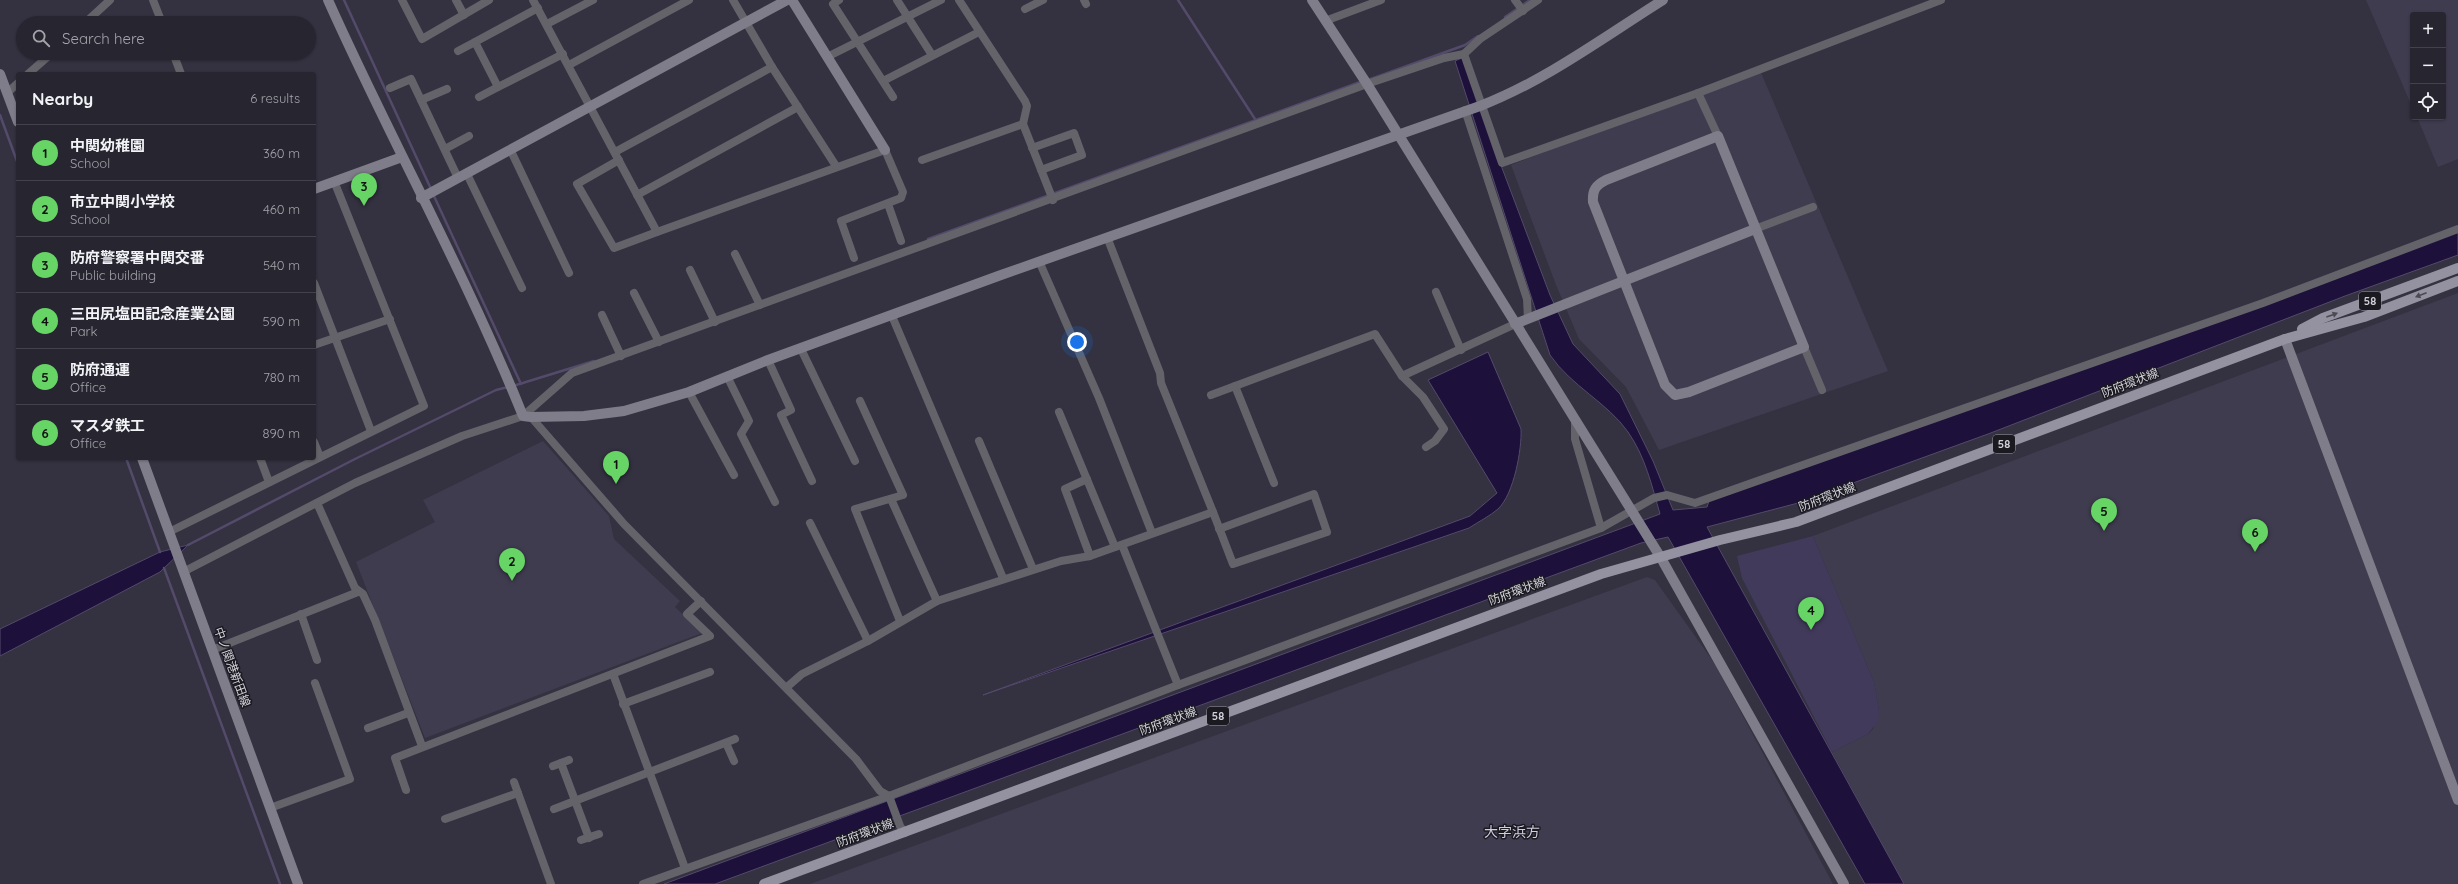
<!DOCTYPE html>
<html lang="en">
<head>
<meta charset="utf-8">
<style>
  :root { --surface:#272530; --page:#33313c; --text:#f1f3f6; --muted:#a4a5ab; --line:#43424c; --accent:#67d466 }
  body { margin:0; font-family:Quicksand,"Noto Sans JP",sans-serif; background:var(--page); color:var(--text) }
  .controls { position:absolute; right:12px; top:12px; display:grid; overflow:hidden; border-radius:4px; box-shadow:0 1px 3px #0004 }
  .controls button { width:36px; height:36px; display:grid; place-items:center; padding:0; border:0; border-bottom:1px solid var(--line); background:var(--surface); color:var(--text); font:20px sans-serif }
  .you { position:absolute; left:1077px; top:342px; width:14px; height:14px; margin:-10px; border:3px solid #fff; border-radius:50%; background:#1a73e8; box-shadow:0 0 0 6px #1a73e833 }
  .badge { display:grid; place-items:center; width:26px; height:26px; border-radius:50%; background:var(--accent); color:#111; font-size:13px; font-weight:700 }
  .pin { position:absolute; translate:-50% -33px; filter:drop-shadow(0 1px 2px #0008) }
  .pin::after { content:''; position:absolute; top:21px; width:14px; height:12px; background:inherit; clip-path:polygon(0 0,100% 0,50% 100%) }
  .list { margin:0; padding:0; list-style:none }
  h2 { display:flex; justify-content:space-between; align-items:center; height:52px; margin:0; padding:0 16px; font-size:17px }
  h2 small { font-size:13px; font-weight:400; color:var(--muted) }
  .list li { display:grid; grid-template-columns:26px 1fr auto; gap:12px; align-items:center; box-sizing:border-box; height:56px; padding:0 16px; border-top:1px solid var(--line) }
  .list b { display:block; font-size:15px; white-space:nowrap }
  .list p { margin:0; font-size:13px; white-space:nowrap; color:var(--muted) }
  .list em { font-size:13px; font-style:normal; color:var(--muted) }
  .icon { flex:none; width:22px; height:22px; fill:none; stroke:currentColor; stroke-width:2; stroke-linecap:round; stroke-linejoin:round }
  .map { position:relative; flex:none; width:2458px; height:884px; overflow:hidden }
  .search { position:absolute; background:var(--surface); box-shadow:0 1px 3px #0004; left:16px; top:16px; width:300px; height:44px; display:flex; align-items:center; gap:10px; box-sizing:border-box; padding:0 14px; border-radius:22px; color:var(--muted); font-size:15px }
  .panel { position:absolute; background:var(--surface); box-shadow:0 1px 3px #0004; left:16px; top:72px; width:300px; height:388px; border-radius:4px }
  .map>svg:first-child { display:block }
</style>
</head>
<body>
<div class="map">
<svg width="2458" height="884" viewBox="0 0 2458 884">
  <rect width="100%" height="100%" fill="#343140"/>
  <g fill="#403c50">
    <path d="M 2366,0 L 2458,0 L 2458,159 L 2438,167 L 2417,117 L 2443,117 L 2443,15 L 2413,15 L 2413,109 Z"/>
    <path d="M 1759,68 L 1888,371 L 1659,450 L 1626,387 L 1579,339 L 1556,285 L 1511,165 Z"/>
    <path d="M 2458,293 L 2458,884 L 1904,884 L 1832,752 L 1868,734 L 1873,729 L 1879,711 L 1874,682 L 1813,536 Z"/>
    <path d="M 543,441 L 609,516 L 614,539 L 680,601 L 675,607 L 702,633 L 425,738 L 356,562 L 435,522 L 423,500 Z"/>
    <path d="M 1647,577 L 1655,580 L 1715,664 L 1833,884 L 810,884 Z"/>
  </g>
  <path fill="#413a5b" d="M 1813,536 L 1874,682 L 1879,711 L 1878,721 L 1868,734 L 1832,752 L 1742,578 L 1737,556 Z"/>
  <g fill="#1d103a" stroke="#544a6a">
    <path d="M 1464,57 L 1502,168 L 1550,295 L 1573,344 L 1620,394 L 1653,461 L 1673,510 L 1707,507 L 1709,501 L 2458,231 L 2458,255 L 2345,296 L 1988,434 L 1798,503 L 1707,527 L 1904,884 L 1865,884 L 1668,537 L 1641,543 L 715,884 L 664,884 L 1660,514 C 1652,486 1645,456 1628,432 C 1608,403 1571,386 1550,355 L 1455,61 Z"/>
    <path d="M 1488,352 L 1521,429 C 1522,449 1514,494 1498,509 C 1490,516 1478,522 1469,528 L 983,695 L 1470,516 L 1497,493 L 1428,380 Z"/>
    <path d="M 188,545 L 160,572 L 0,656 L 0,629 L 160,552 Z"/>
  </g>
  <g fill="none" stroke-linecap="round" stroke-linejoin="round">
    <g stroke="#544a6a" stroke-width="2.5">
      <path d="M 344,0 L 431,189"/>
      <path d="M 1178,0 L 1255,119"/>
      <path d="M 1505,17 L 1530,0"/>
      <path d="M 1368,80 L 1465,45 L 1478,36"/>
      <path d="M 0,115 L 18,164"/>
      <path d="M 433,194 L 521,384"/>
      <path d="M 928,239 L 1363,81"/>
      <path d="M 513,386 L 594,361"/>
      <path d="M 126,458 L 160,552"/>
      <path d="M 188,545 L 355,459 L 496,390 L 508,387"/>
      <path d="M 164,568 L 280,884"/>
    </g>
    <g stroke="#64636a" stroke-width="8">
      <path d="M 153,0 L 162,23"/>
      <path d="M 402,0 L 422,39 L 489,0"/>
      <path d="M 456,0 L 464,15"/>
      <path d="M 533,0 L 657,232 L 885,150 L 903,192 L 901,198 L 841,221 L 854,258"/>
      <path d="M 733,0 L 772,67 L 836,166"/>
      <path d="M 839,0 L 833,4 L 893,97"/>
      <path d="M 897,0 L 932,55"/>
      <path d="M 959,0 L 1025,101 L 1027,106 L 1023,124 L 1053,200"/>
      <path d="M 1084,0 L 1086,4"/>
      <path d="M 1515,0 L 1523,11"/>
      <path d="M 538,8 L 475,42 L 498,87 L 563,54"/>
      <path d="M 1025,9 L 1043,0"/>
      <path d="M 1325,21 L 1381,0"/>
      <path d="M 85,23 L 110,0"/>
      <path d="M 547,24 L 593,0"/>
      <path d="M 458,51 L 475,42"/>
      <path d="M 173,53 L 181,74"/>
      <path d="M 1464,54 L 1502,163 L 1698,93 L 1941,0"/>
      <path d="M 827,57 L 941,0"/>
      <path d="M 569,65 L 689,0"/>
      <path d="M 28,74 L 52,53"/>
      <path d="M 883,81 L 979,32"/>
      <path d="M 390,88 L 411,79 L 458,178"/>
      <path d="M 7,93 L 18,83"/>
      <path d="M 1698,93 L 1718,136"/>
      <path d="M 479,97 L 498,87"/>
      <path d="M 421,100 L 447,89"/>
      <path d="M 1465,110 L 1527,299 L 1528,319"/>
      <path d="M 1032,148 L 1074,133 L 1082,155 L 1041,170"/>
      <path d="M 445,149 L 469,136"/>
      <path d="M 511,151 L 569,273"/>
      <path d="M 615,152 L 772,67"/>
      <path d="M 619,160 L 577,184 L 614,248 L 657,232"/>
      <path d="M 922,160 L 1023,124"/>
      <path d="M 467,174 L 522,288"/>
      <path d="M 637,195 L 798,107"/>
      <path d="M 888,204 L 901,241"/>
      <path d="M 1755,229 L 1813,207"/>
      <path d="M 1107,237 L 1160,373 L 1161,383 L 1213,512 L 1233,564 L 1327,532 L 1314,494 L 1219,529"/>
      <path d="M 735,254 L 760,305"/>
      <path d="M 1039,261 L 1099,398 L 1152,533"/>
      <path d="M 690,270 L 715,322"/>
      <path d="M 314,283 L 371,431"/>
      <path d="M 1436,292 L 1461,350"/>
      <path d="M 634,293 L 659,342"/>
      <path d="M 602,315 L 621,356"/>
      <path d="M 892,316 L 1003,578"/>
      <path d="M 314,345 L 390,319"/>
      <path d="M 1804,347 L 1822,390"/>
      <path d="M 801,349 L 855,461"/>
      <path d="M 768,360 L 791,410 L 781,415 L 812,481"/>
      <path d="M 727,376 L 749,421 L 741,434 L 775,502"/>
      <path d="M 1402,376 L 1515,324"/>
      <path d="M 1235,386 L 1274,483"/>
      <path d="M 689,392 L 734,475"/>
      <path d="M 1211,395 L 1375,334 L 1402,376 L 1423,397 L 1444,429 L 1435,441 L 1426,447"/>
      <path d="M 860,401 L 903,495 L 855,509 L 900,621"/>
      <path d="M 1059,412 L 1115,547"/>
      <path d="M 531,417 L 624,524 L 856,759 L 880,791 L 889,796 L 900,826 L 905,833"/>
      <path d="M 1575,421 L 1575,439 L 1601,528"/>
      <path d="M 979,441 L 1033,569"/>
      <path d="M 314,442 L 320,457"/>
      <path d="M 260,458 L 269,482"/>
      <path d="M 1087,479 L 1065,489 L 1090,556"/>
      <path d="M 891,499 L 937,601"/>
      <path d="M 317,503 L 355,588 L 363,594 L 375,620 L 422,746"/>
      <path d="M 810,523 L 868,641"/>
      <path d="M 169,532 L 424,406 L 334,181"/>
      <path d="M 1122,545 L 1178,685"/>
      <path d="M 183,572 L 355,483 L 462,436 L 523,416 L 572,373 L 1367,84 L 1444,58 L 1464,54 L 1480,39 L 1538,0"/>
      <path d="M 301,614 L 317,660"/>
      <path d="M 212,650 L 358,592"/>
      <path d="M 613,674 L 685,868"/>
      <path d="M 787,687 L 802,674 L 868,641 L 937,601 L 1061,561 L 1090,556 L 1213,512"/>
      <path d="M 623,704 L 710,672"/>
      <path d="M 368,728 L 408,713"/>
      <path d="M 726,743 L 734,761"/>
      <path d="M 561,763 L 589,838"/>
      <path d="M 553,766 L 569,760"/>
      <path d="M 514,782 L 551,884"/>
      <path d="M 406,790 L 395,758 L 710,636 L 687,614 L 701,601"/>
      <path d="M 270,808 L 350,779 L 315,683"/>
      <path d="M 554,809 L 735,739"/>
      <path d="M 445,819 L 518,793"/>
      <path d="M 581,840 L 599,834"/>
      <path d="M 643,884 L 889,796 L 1178,685 L 1601,528 L 1654,498 L 1667,495 L 1695,503 L 2263,303 L 2458,229"/>
    </g>
    <g stroke="#7f7d89" stroke-width="10">
      <path d="M 328,0 C 390,139 466,274 523,416 L 531,417 L 584,416 L 624,411 L 689,392 L 768,360 L 1001,275 L 1480,106 C 1545,81 1604,37 1663,0"/>
      <path d="M 792,0 L 885,150"/>
      <path d="M 1312,0 L 1367,84 L 1661,558 L 1844,884"/>
      <path d="M 0,74 L 18,122"/>
      <path d="M 1718,136 L 1804,347 L 1689,392 L 1675,395 L 1665,385 L 1593,202 C 1592,190 1596,185 1606,180 Z"/>
      <path d="M 314,189 L 402,157"/>
      <path d="M 421,198 L 787,0"/>
      <path d="M 1515,324 L 1755,229"/>
      <path d="M 2285,339 L 2458,800"/>
      <path d="M 142,458 L 298,884"/>
    </g>
    <g stroke="#9491a0" stroke-width="10">
      <path d="M 2302,329 L 2323,318 L 2458,268"/>
      <path d="M 764,884 L 1601,574 L 1720,540 L 1796,522 L 2285,339 L 2364,317 L 2458,281"/>
    </g>
  </g>
  <defs><path id="oneway-solid" d="M-6-.8H1V-3.2L6.5 0L1 3.2V.8H-6Z"/></defs>
  <g fill="#4b4a54">
    <use href="#oneway-solid" transform="translate(2421 295) rotate(159)"/>
    <use href="#oneway-solid" transform="translate(2332 315) rotate(-20)"/>
  </g>
  <g text-anchor="middle" stroke-width="3" stroke-linejoin="round" paint-order="stroke">
    <g fill="#1b1a21" stroke="#9c9ba3" stroke-width="1">
      <rect x="2359" y="292" width="22" height="18" rx="3"/>
      <rect x="1993" y="435" width="22" height="18" rx="3"/>
      <rect x="1207" y="707" width="22" height="18" rx="3"/>
    </g>
    <g font-size="11" font-weight="bold" fill="#d4d2db">
      <text x="2370" y="305">58</text>
      <text x="2004" y="448">58</text>
      <text x="1218" y="720">58</text>
    </g>
    <g font-size="12" fill="#d4d2db" stroke="#1b1a21">
      <text transform="translate(2130 383) rotate(-21)" y="4">防府環状線</text>
      <text transform="translate(1827 497) rotate(-21)" y="4">防府環状線</text>
      <text transform="translate(1517 591) rotate(-20)" y="4">防府環状線</text>
      <text transform="translate(232 667) rotate(70)" y="4">中ノ関港新田線</text>
      <text transform="translate(1168 721) rotate(-20)" y="4">防府環状線</text>
      <text transform="translate(865 833) rotate(-20)" y="4">防府環状線</text>
    </g>
    <g font-size="14" fill="#d0cde0" stroke="#1b1a21">
      <text x="1512" y="837">大字浜方</text>
    </g>
  </g>
</svg>
<div class="controls">
<button>+</button>
<button>−</button>
<button><svg class="icon" aria-label="locate" viewBox="0 0 24 24"><circle cx="12" cy="12" r="6"/><path d="M12 2v4M12 18v4M2 12h4M18 12h4"/></svg></button>
</div>
<div class="you"></div>
<div class="pin badge" style="left:616px;top:484px">1</div>
<div class="pin badge" style="left:512px;top:581px">2</div>
<div class="pin badge" style="left:364px;top:206px">3</div>
<div class="pin badge" style="left:1811px;top:630px">4</div>
<div class="pin badge" style="left:2104px;top:531px">5</div>
<div class="pin badge" style="left:2255px;top:552px">6</div>
<div class="search"><svg class="icon" aria-label="search" viewBox="0 0 24 24"><circle cx="10" cy="10" r="6"/><path d="M15 15l6 6"/></svg>Search here</div>
<section class="panel">
<h2>Nearby<small>6 results</small></h2>
<ul class="list">
<li><span class="badge">1</span><div><b>中関幼稚園</b><p>School</p></div><em>360 m</em></li>
<li><span class="badge">2</span><div><b>市立中関小学校</b><p>School</p></div><em>460 m</em></li>
<li><span class="badge">3</span><div><b>防府警察署中関交番</b><p>Public building</p></div><em>540 m</em></li>
<li><span class="badge">4</span><div><b>三田尻塩田記念産業公園</b><p>Park</p></div><em>590 m</em></li>
<li><span class="badge">5</span><div><b>防府通運</b><p>Office</p></div><em>780 m</em></li>
<li><span class="badge">6</span><div><b>マスダ鉄工</b><p>Office</p></div><em>890 m</em></li>
</ul>
</section>
</div>
</body>
</html>
